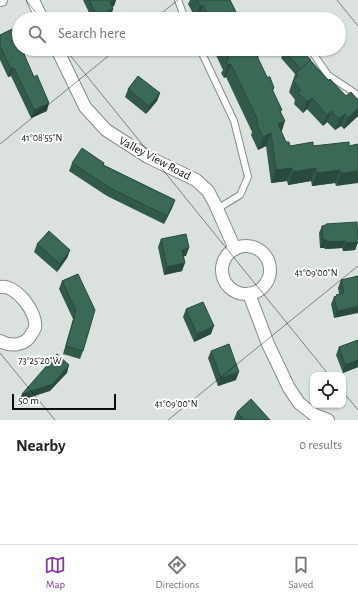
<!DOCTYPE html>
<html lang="en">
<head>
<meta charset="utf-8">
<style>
  :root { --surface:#fff; --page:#f6f6f6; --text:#222; --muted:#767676; --line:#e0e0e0; --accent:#8938a8 }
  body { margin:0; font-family:"Alegreya Sans",sans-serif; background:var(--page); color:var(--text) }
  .controls { position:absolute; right:12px; bottom:12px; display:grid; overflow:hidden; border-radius:8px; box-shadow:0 1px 3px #0004 }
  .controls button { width:36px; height:36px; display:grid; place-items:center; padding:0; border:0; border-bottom:1px solid var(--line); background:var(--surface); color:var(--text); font:20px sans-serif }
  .scale { position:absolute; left:12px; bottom:10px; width:104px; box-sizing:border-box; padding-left:4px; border:2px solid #0c0e0d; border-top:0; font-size:11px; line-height:14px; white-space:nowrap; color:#0c0e0d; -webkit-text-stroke:3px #fff; paint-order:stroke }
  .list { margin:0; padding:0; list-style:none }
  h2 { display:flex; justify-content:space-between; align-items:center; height:52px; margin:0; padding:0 16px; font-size:17px }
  h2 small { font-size:13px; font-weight:400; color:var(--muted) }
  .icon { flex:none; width:22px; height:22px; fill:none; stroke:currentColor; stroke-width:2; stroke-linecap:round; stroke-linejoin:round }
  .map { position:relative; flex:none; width:358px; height:420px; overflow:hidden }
  .search { position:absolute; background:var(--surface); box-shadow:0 1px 3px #0004; left:12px; right:12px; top:12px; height:44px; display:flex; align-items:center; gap:10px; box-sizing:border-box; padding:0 14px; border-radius:22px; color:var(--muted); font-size:15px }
  .sheet { height:124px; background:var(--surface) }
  nav { display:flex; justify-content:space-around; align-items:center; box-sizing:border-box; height:56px; border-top:1px solid var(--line); background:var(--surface); font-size:11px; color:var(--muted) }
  nav a { display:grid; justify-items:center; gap:2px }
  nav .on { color:var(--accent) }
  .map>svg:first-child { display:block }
</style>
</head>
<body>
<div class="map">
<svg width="358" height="420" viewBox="0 0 358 420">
  <rect width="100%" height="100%" fill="#dbe2de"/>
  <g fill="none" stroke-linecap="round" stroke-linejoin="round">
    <g stroke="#858b88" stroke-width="8">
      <g id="service">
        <path d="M 178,0 L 185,19"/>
        <path d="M 200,49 L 234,121 L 248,177 L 240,195 L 217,209"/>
        <path d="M 310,49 L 328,75 L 358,95"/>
      </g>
    </g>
    <g stroke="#858b88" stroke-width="14">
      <g id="minor">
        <path d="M 0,0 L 1,0"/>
        <path d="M 33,0 L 42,19"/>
        <path d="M 57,49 L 85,107 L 106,130 L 148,157 L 196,180 L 208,191 L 215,204 L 235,249"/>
        <circle cx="246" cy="270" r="24"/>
        <path d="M 0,287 C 16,284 38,313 35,328 C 35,328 33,333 32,333 C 26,346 11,347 0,341"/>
        <path d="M 249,294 L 268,344 L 289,388 L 299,403 L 313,414 L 328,420"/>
      </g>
    </g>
    <use href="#service" stroke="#fff" stroke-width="6"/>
    <use href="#minor" stroke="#fff" stroke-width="12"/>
  </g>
  <g fill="#325a49">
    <path d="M 83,0 L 116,0 L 114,6 L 112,7 L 113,9 L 110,17 L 106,19 L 92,19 Z"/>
    <path d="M 190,0 L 230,0 L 237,14 L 242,19 L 199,19 L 198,18 L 196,19 L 188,4 Z"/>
    <path d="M 0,35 L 47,111 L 31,118 L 11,76 L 8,77 L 0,60 Z"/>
    <path d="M 213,49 L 255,49 L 259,55 L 258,58 L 267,77 L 274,88 L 273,91 L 281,113 L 281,132 L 286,142 L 290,146 L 349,146 L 358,144 L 336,186 L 335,183 L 312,186 L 311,181 L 288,185 L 287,181 L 271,183 L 266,146 L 258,150 L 251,135 L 252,132 L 226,77 L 224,78 L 221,73 L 223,70 Z"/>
    <path d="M 278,49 L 306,49 L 307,50 L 306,54 L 311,61 L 329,81 L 358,108 L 358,116 L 344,129 L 341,126 L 335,130 L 327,122 L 323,126 L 307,109 L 303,113 L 294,104 L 295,100 L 289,92 L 295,74 L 281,58 L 283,54 Z"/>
    <path d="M 128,89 L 160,93 L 157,101 L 146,114 L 125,97 Z"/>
    <path d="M 72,163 L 104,165 L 175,200 L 172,208 L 164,224 L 107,196 L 69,171 Z"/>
    <path d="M 326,224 L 358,242 L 355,250 L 343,251 L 342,248 L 325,249 L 324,248 L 320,248 L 319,233 L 322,226 L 326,225 Z"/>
    <path d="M 161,239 L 186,256 L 184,256 L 182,271 L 164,275 L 158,247 Z"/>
    <path d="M 37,244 L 70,250 L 67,258 L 57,272 L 34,252 Z"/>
    <path d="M 78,274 L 83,351 L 80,359 L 63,354 L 73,319 L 59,289 L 62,281 Z"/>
    <path d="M 358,277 L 334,318 L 331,304 L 334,297 L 336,296 L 336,295 L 339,294 L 338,288 L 341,280 Z"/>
    <path d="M 186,309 L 211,334 L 194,342 L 183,317 Z"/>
    <path d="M 358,340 L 358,367 L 343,373 L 336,355 L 339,347 Z"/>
    <path d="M 211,351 L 236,380 L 218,386 L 208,358 Z"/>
    <path d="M 237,412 L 270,420 L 234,420 L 234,419 Z"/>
  </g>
  <g fill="#294a3c">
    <path d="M 114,0 L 116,0 L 114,6 L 107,10 L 110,2 Z"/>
    <path d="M 203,5 L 198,18 L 196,19 L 200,6 Z"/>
    <path d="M 113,9 L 110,17 L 106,19 L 96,19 L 97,16 Z"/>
    <path d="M 231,64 L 226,77 L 224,78 L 228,65 Z"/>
    <path d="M 14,68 L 11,76 L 8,77 L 11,69 Z"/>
    <path d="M 160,93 L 157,101 L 146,114 L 149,106 Z"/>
    <path d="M 312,98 L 307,109 L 303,113 L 307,102 Z"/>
    <path d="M 49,103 L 47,111 L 31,118 L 34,110 Z"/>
    <path d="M 358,108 L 358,116 L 344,129 L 348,118 Z"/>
    <path d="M 331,111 L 327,122 L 323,126 L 327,115 Z"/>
    <path d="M 345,114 L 341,126 L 335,130 L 339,119 Z"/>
    <path d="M 285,121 L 281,134 L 278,124 Z"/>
    <path d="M 271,133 L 266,146 L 258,150 L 263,137 Z"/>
    <path d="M 292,168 L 287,181 L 271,183 L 276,170 Z"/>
    <path d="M 316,168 L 311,181 L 288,185 L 293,172 Z"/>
    <path d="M 340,170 L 335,183 L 312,186 L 317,173 Z"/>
    <path d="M 358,171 L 358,183 L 336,186 L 341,173 Z"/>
    <path d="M 175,200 L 172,208 L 164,224 L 167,216 Z"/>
    <path d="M 323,240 L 327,240 L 324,248 L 320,248 Z"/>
    <path d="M 345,241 L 342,248 L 325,249 L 327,242 Z"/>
    <path d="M 358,242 L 355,250 L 343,251 L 345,243 Z"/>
    <path d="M 189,248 L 186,256 L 179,257 L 182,250 Z"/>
    <path d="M 70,250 L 67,258 L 57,272 L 60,264 Z"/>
    <path d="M 185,263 L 182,271 L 164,275 L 167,267 Z"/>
    <path d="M 358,306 L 358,313 L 334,318 L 337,311 Z"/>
    <path d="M 214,326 L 211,334 L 194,342 L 197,334 Z"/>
    <path d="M 358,360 L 358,367 L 343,373 L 345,365 Z"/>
    <path d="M 69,365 L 67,373 L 50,391 L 19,401 L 22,394 Z"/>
    <path d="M 239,372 L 236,380 L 218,386 L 221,378 Z"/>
  </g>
  <g fill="#3a6955" stroke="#294a3c">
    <path d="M 89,0 L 114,0 L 110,2 L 113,9 L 97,16 Z"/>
    <path d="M 197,0 L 230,0 L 237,14 L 240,14 L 242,19 L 210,19 L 203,5 L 200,6 Z"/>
    <path d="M 12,29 L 18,42 L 19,41 L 19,49 L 23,49 L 25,54 L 24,54 L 34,77 L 37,75 L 49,103 L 34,110 L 14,68 L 11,69 L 0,46 L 0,35 Z"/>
    <path d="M 224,49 L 255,49 L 259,55 L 257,56 L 267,77 L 270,77 L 274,88 L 272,89 L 282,110 L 280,111 L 285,121 L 278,124 L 286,142 L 289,142 L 290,146 L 313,142 L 313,146 L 349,142 L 349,146 L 358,144 L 358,171 L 341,173 L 340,170 L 317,173 L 316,168 L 293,172 L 292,168 L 276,170 L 271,133 L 263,137 L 256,122 L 258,121 L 231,64 L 228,65 L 226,61 L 229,59 Z"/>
    <path d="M 286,49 L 306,49 L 307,50 L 304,53 L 311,60 L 310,61 L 310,60 L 301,69 L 284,51 Z"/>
    <path d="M 310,60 L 329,81 L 330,79 L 346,96 L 351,92 L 358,100 L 358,108 L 348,118 L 345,114 L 339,119 L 331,111 L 327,115 L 312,98 L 307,102 L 298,93 L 301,90 L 293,81 L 298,76 L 296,73 Z"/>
    <path d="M 138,76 L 160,93 L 149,106 L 128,89 Z"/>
    <path d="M 82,148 L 104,163 L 103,165 L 175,200 L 167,216 L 110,188 L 72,163 Z"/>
    <path d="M 357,222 L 358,242 L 345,243 L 345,241 L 327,242 L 327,240 L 323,240 L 322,226 L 326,225 L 326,224 Z"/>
    <path d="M 49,231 L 70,250 L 60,264 L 37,244 Z"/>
    <path d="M 186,234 L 189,248 L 182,250 L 185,263 L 167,267 L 161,239 Z"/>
    <path d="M 78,274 L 95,310 L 83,351 L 66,346 L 76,311 L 62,281 Z"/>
    <path d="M 358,276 L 358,306 L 337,311 L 334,297 L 337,296 L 336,295 L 344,293 L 341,280 Z"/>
    <path d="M 203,302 L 214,326 L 197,334 L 186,309 Z"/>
    <path d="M 358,340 L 358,360 L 345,365 L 339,347 Z"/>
    <path d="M 229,344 L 239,372 L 221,378 L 211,351 Z"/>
    <path d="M 57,354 L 69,365 L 53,384 L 22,394 Z"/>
    <path d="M 251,399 L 270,420 L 244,420 L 237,412 Z"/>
  </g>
  <path fill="none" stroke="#0c0e0d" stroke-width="1" stroke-opacity="0.45" d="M 26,0 L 41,19M 337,0 L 358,26M 154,19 L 178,0M 65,49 L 329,375M 0,144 L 117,49M 0,353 L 55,420M 343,392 L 358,410M 168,420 L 358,266"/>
  <g text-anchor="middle" stroke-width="4" stroke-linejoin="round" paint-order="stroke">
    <g font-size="12" fill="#0c0e0d" stroke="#fff">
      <text transform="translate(155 158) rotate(28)" y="4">Valley View Road</text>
    </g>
  </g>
  <g font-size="10" text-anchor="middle" fill="#0c0e0d" stroke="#fff" stroke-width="4" stroke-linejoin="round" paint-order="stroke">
    <text x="42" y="141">41°08'55"N</text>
    <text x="316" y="276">41°09'00"N</text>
    <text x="40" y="364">73°25'20"W</text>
    <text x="176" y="407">41°09'00"N</text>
  </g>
</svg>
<div class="controls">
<button><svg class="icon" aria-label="locate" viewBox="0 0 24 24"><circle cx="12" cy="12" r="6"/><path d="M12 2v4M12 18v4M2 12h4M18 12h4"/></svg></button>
</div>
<div class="scale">50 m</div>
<div class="search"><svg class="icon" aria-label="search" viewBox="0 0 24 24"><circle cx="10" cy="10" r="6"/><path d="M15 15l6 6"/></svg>Search here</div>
</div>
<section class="sheet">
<h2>Nearby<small>0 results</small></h2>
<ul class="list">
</ul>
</section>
<nav>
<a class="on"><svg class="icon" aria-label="map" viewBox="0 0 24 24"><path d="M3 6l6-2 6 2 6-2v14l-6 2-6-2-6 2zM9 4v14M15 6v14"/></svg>Map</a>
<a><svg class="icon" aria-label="directions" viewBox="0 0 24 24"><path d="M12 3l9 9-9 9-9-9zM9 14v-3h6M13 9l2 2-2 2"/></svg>Directions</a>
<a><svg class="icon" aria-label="saved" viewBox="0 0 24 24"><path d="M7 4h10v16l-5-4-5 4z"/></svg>Saved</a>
</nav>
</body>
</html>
